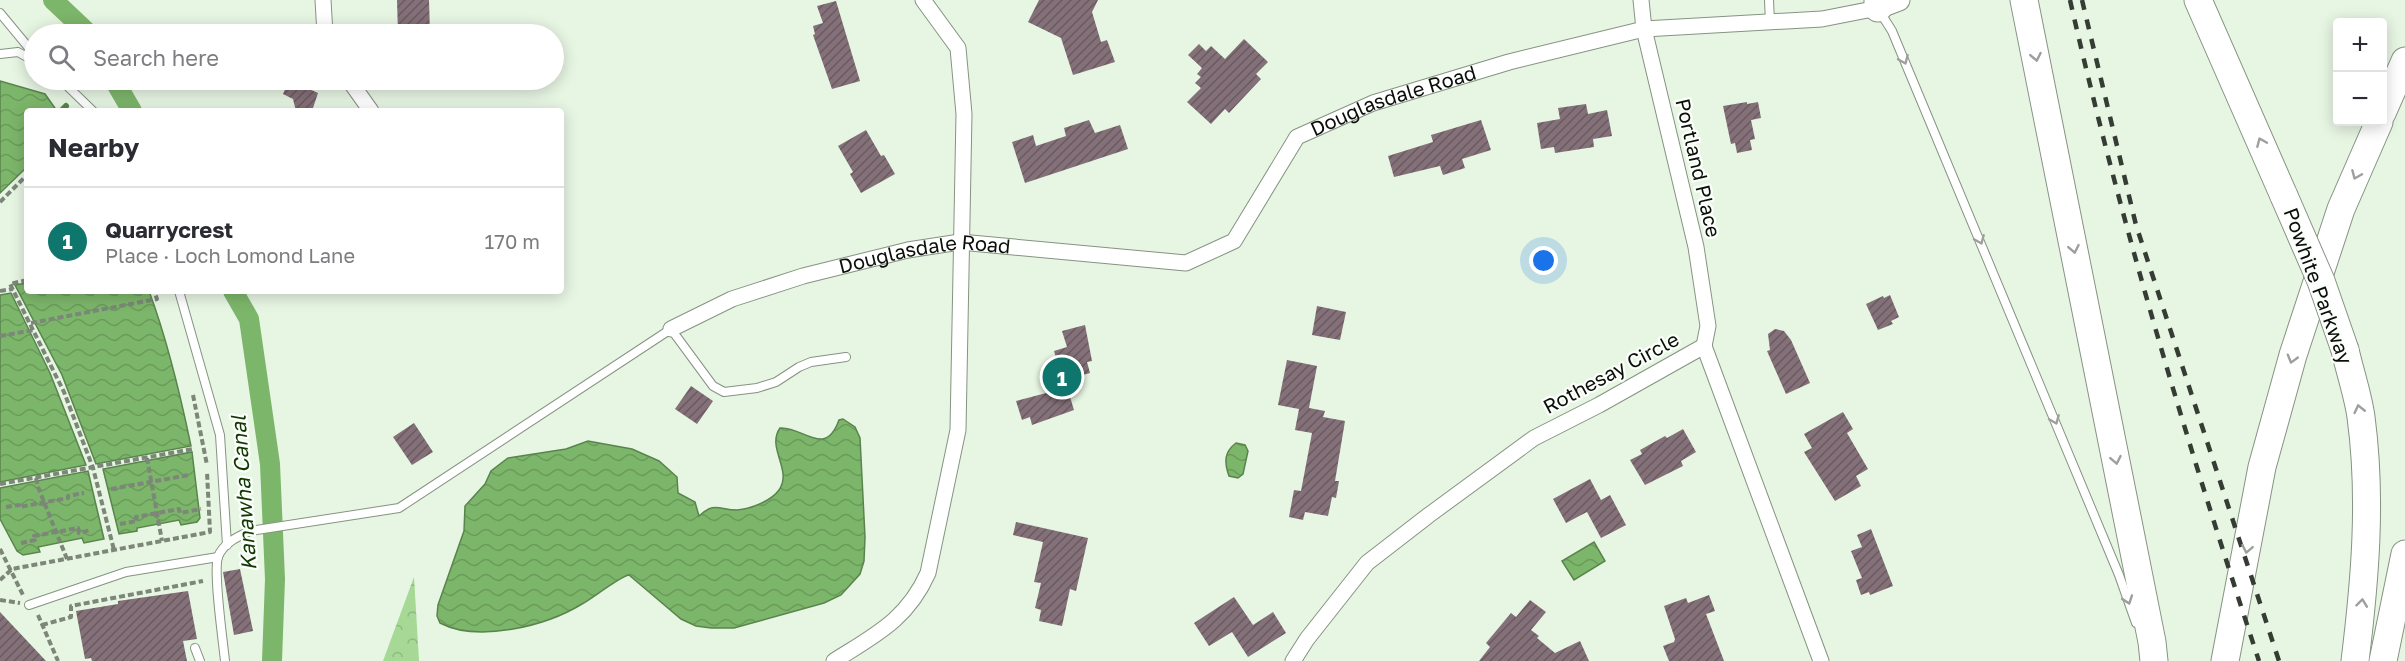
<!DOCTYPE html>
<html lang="en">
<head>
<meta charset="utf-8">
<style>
  :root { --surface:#fff; --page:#f2f2f3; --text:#2b2b33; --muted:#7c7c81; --line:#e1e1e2; --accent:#0f766e }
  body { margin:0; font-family:"Golos Text",sans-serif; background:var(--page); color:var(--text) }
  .controls { position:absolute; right:18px; top:18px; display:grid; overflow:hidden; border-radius:6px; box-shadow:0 3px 15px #0003 }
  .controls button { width:54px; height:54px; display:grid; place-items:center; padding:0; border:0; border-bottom:2px solid var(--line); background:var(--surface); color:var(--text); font:30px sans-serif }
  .you { position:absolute; left:1544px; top:261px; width:21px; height:21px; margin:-15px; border:4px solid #fff; border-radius:50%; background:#1a73e8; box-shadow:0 0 0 9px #1a73e833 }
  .badge { display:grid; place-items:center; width:39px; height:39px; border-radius:50%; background:var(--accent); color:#fff; font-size:20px; font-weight:700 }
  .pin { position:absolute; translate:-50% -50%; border:3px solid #fff; box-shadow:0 2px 6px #0006 }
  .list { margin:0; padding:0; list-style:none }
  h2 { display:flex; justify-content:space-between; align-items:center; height:78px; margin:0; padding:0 24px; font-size:26px }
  h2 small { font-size:20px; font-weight:400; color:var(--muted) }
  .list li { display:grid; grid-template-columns:39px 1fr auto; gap:18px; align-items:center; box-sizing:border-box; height:108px; padding:0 24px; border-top:2px solid var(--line) }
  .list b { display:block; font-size:22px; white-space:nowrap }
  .list p { margin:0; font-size:20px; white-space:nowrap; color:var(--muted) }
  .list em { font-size:20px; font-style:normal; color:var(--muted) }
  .icon { flex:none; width:33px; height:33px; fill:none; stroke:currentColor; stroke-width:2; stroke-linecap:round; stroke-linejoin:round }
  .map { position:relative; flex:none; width:2405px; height:661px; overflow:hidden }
  .search { position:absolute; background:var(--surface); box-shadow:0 3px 15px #0003; left:24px; top:24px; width:540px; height:66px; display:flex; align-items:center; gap:15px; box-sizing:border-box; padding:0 21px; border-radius:33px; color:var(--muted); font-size:22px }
  .panel { position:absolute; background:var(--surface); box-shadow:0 3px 15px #0003; left:24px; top:108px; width:540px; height:186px; border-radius:6px }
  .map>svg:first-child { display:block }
</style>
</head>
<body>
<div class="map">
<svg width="2405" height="661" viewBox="0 0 2405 661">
  <defs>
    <pattern id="forest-crowns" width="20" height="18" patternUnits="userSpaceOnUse" patternTransform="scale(1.5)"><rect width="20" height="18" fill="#a6d996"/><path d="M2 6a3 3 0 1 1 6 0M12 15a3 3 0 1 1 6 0" fill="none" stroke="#8eb980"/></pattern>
    <pattern id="water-waves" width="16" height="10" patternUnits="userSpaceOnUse" patternTransform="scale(1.5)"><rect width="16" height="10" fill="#7cb66a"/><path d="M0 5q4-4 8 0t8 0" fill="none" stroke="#6a9b5a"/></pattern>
    <pattern id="building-hatch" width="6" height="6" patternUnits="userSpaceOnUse" patternTransform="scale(1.5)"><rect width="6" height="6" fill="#847078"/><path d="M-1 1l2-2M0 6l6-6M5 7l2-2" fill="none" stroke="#6a5a60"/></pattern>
  </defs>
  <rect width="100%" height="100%" fill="#e7f5e3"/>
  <path fill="url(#forest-crowns)" d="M 414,577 L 419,661 L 383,661 Z"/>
  <g fill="url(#water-waves)" stroke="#5a844d" stroke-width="1.5">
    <path d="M 0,81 L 45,94 L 57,111 L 27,111 L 27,167 L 0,193 Z"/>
    <path d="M 27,283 L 27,291 L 149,291 C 168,342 180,393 191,446 L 96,464 L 62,375 L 15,285 Z"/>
    <path d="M 11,293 L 50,373 L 86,465 L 0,482 L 0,295 Z"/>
    <path d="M 843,419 L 855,427 L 860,438 L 865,537 L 864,561 L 860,574 L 841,595 L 824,603 L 734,628 L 711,628 L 696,626 L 681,619 L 629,575 C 619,577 593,598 582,604 C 546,626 478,643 440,623 L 437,616 L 438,605 L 464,531 L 465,506 L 485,484 L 491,471 L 508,458 L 566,449 L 588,441 L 632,449 L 659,461 L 677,477 L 678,493 L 695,502 L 699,516 C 715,501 719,510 737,510 C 751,509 771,501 779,490 C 793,470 766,448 780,428 C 803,426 825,459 839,420 Z"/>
    <path d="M 1236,443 L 1245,445 L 1248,451 L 1243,474 L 1238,478 L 1229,476 C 1224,462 1224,452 1236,443 Z"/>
    <path d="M 192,452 L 200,518 L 197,522 L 181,525 L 179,520 L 137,528 L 137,531 L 119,534 L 103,469 Z"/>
    <path d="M 88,471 L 104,539 L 84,543 L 82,538 L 38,547 L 40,552 L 23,555 L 17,551 L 0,519 L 0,488 Z"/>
    <path d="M 1594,542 L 1605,561 L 1574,580 L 1562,561 Z"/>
  </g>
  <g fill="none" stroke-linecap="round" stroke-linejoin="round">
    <g stroke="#5a844d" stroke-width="6">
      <path d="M 87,82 L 90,80"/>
      <path d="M 61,111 L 66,106"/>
    </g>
    <g stroke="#7cb66a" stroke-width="20">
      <path d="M 53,0 L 89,34"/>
      <path d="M 114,80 L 132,111"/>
      <path d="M 233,291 L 249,319 L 270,464 L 275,579 L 272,661"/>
    </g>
  </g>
  <g fill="url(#building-hatch)">
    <path d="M 397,0 L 429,0 L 430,34 L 398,34 Z"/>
    <path d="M 1039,0 L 1098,0 L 1092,12 L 1101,42 L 1107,40 L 1115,62 L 1073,75 L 1061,38 L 1028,22 Z"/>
    <path d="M 836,1 L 860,81 L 832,89 L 813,35 L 815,34 L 813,26 L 823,23 L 817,6 Z"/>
    <path d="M 1244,39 L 1268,62 L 1256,74 L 1261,79 L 1229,113 L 1225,109 L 1211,124 L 1187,102 L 1201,88 L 1195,83 L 1201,77 L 1197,74 L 1202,68 L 1188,55 L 1199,44 L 1206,51 L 1211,46 L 1225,59 Z"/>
    <path d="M 289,80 L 318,93 L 312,111 L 296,111 L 293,99 L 283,94 Z"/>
    <path d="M 1747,102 L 1747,104 L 1758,102 L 1761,118 L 1751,120 L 1755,139 L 1750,140 L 1752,150 L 1737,153 L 1735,143 L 1731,144 L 1723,106 Z"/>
    <path d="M 1586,104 L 1588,114 L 1607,110 L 1612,136 L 1593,139 L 1594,147 L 1555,153 L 1554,147 L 1541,149 L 1537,123 L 1560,119 L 1558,108 Z"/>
    <path d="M 1089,120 L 1095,133 L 1120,125 L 1128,149 L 1025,183 L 1012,142 L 1033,135 L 1036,146 L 1066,136 L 1064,128 Z"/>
    <path d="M 1481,120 L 1491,150 L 1462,159 L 1465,168 L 1443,175 L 1440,166 L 1394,177 L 1388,156 L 1433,142 L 1431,135 Z"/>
    <path d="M 866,130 L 881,156 L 884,155 L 895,174 L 861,193 L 850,174 L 853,172 L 838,146 Z"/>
    <path d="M 1890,295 L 1899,317 L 1891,321 L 1893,324 L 1878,330 L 1866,304 L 1883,296 L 1884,298 Z"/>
    <path d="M 1317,306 L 1346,312 L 1340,340 L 1312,335 Z"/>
    <path d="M 1085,325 L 1092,361 L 1087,362 L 1090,373 L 1065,380 L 1074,410 L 1032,425 L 1030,417 L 1022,420 L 1016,401 L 1050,392 L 1043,365 L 1057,361 L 1054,351 L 1067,347 L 1062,331 Z"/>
    <path d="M 1775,329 L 1784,331 L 1791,340 L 1810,383 L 1786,394 L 1767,351 L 1770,350 L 1768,334 Z"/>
    <path d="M 1287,360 L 1317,366 L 1309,408 L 1325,411 L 1323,417 L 1345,421 L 1335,481 L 1339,481 L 1336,498 L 1332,497 L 1328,516 L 1305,512 L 1303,520 L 1289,517 L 1294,490 L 1301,491 L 1312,433 L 1295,430 L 1299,409 L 1278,405 Z"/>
    <path d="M 691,386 L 713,401 L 697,424 L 675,409 Z"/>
    <path d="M 1843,412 L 1853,429 L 1847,433 L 1868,469 L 1856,476 L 1861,486 L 1835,501 L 1804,452 L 1812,448 L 1804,434 Z"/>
    <path d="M 414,423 L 433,452 L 412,465 L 393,437 Z"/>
    <path d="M 1683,429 L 1696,452 L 1681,461 L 1683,466 L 1645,485 L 1630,460 L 1642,454 L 1640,450 L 1665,436 L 1667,438 Z"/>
    <path d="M 1590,479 L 1601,500 L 1610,495 L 1626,525 L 1601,538 L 1587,512 L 1566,523 L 1553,499 Z"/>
    <path d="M 1016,522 L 1088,538 L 1076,591 L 1070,589 L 1062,626 L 1039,621 L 1041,610 L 1035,608 L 1041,583 L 1034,582 L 1043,542 L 1013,535 Z"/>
    <path d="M 1871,529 L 1893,586 L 1870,595 L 1869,592 L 1861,595 L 1856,580 L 1862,578 L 1851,551 L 1862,547 L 1857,535 Z"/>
    <path d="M 240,569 L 253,631 L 234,635 L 223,572 Z"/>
    <path d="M 188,591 L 197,639 L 183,641 L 187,661 L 92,661 L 91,658 L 85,659 L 76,611 L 118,604 L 118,601 Z"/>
    <path d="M 1709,595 L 1715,611 L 1706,614 L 1724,661 L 1669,661 L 1663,646 L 1674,642 L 1675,639 L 1664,606 L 1686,598 L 1688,603 Z"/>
    <path d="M 1234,597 L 1253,625 L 1273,612 L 1286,633 L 1248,657 L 1232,632 L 1209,646 L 1194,623 Z"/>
    <path d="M 1530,600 L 1546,612 L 1531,630 L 1539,636 L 1537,638 L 1555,653 L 1580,641 L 1589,661 L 1479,661 L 1490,647 L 1486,643 L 1511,613 L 1516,617 Z"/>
    <path d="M 0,612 L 46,661 L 0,661 Z"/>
  </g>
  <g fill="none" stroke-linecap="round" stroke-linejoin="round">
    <g stroke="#869382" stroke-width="10">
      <g id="lane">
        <path d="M 1769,0 L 1770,22"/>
        <path d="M 1880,12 L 1892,31 L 2119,575 L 2136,623"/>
        <path d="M 0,13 L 34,54"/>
        <path d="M 0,54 L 18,52 L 34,61"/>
        <path d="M 61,80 L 93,111"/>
        <path d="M 179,291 L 220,435 L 227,545"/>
        <path d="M 29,605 L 126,572 L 218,557"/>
        <path d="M 195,648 L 200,661"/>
        <path d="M 225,661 C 223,641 213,572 218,557 C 223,543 239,536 250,531 L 399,508 L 671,329 L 713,386 L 724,392 L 757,388 L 776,382 L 799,367 L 811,362 L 846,357"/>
      </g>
    </g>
    <g stroke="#869382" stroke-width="17">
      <g id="street">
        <path d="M 323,0 L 325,34"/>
        <path d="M 1641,0 L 1644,29 L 1696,247 L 1708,326 L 1704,346"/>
        <path d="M 349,80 L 371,111"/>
        <path id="s1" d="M 671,329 L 732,299 L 803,276 L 908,250 L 960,242 L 1186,263 L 1234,241 L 1297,137 L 1373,103 L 1509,62 L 1644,29 L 1822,19 L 1878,8"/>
        <path d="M 1704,346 L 1821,661"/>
        <path d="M 834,661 C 875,635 907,620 928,573 L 958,430 L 964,114 L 958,48 L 923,0"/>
        <path d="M 1293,661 L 1307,639 L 1367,563 L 1429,515 L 1534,438 L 1599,405 L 1704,346"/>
      </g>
    </g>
    <g stroke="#869382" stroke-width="23">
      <path id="secondary" d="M 1878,8 L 1899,0"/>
    </g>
    <g stroke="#869382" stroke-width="29">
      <g id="highway">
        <path d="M 2024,0 L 2152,642 L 2154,661"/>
        <path d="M 2198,0 L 2284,196"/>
        <path d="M 1878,8 L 1878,0"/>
        <path d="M 2382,113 L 2405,61"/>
        <path d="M 2345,350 C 2350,372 2358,395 2361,417 C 2372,499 2365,580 2355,661"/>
        <path d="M 2225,661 L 2262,467 L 2293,355 L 2341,209 L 2379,122"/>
        <path d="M 2383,661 L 2405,554"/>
      </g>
    </g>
    <g stroke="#7c8679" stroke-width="4" stroke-dasharray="6 3" stroke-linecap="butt">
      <path d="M 0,202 L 27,175"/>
      <path d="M 27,280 L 10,284 L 64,392 L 93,468 L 114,550"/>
      <path d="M 0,291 L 13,289"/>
      <path d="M 31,323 L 157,299 L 154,291"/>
      <path d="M 0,336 L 34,330"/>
      <path d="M 193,395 L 207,465"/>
      <path d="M 147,458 L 162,541"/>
      <path d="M 36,478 L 38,487 L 67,559"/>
      <path d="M 0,484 L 193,449"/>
      <path d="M 111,489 L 189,475"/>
      <path d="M 6,507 L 19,505 L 19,507 L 68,498 L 68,496 L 84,493"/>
      <path d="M 120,524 L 137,521 L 136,517 L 179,509 L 180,513 L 201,509"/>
      <path d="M 21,543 L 35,540 L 34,536 L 78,528 L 79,533 L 91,530"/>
      <path d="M 0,549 L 23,595"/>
      <path d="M 0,580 L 12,569 L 210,532 L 207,472"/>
      <path d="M 0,600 L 20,603"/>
      <path d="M 38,615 L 58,661"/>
      <path d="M 42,625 L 71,617 L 71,606 L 203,581"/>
    </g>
    <use href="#lane" stroke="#fff" stroke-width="8"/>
    <use href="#street" stroke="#fff" stroke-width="15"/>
    <use href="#secondary" stroke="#fff" stroke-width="21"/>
    <use href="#highway" stroke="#fff" stroke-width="27"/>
    <g stroke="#353c33" stroke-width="4.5" stroke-dasharray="10 10" stroke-linecap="butt">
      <path d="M 2070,0 C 2121,224 2187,443 2259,661"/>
      <path d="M 2082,0 L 2136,225 L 2279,661"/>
    </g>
    <g stroke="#869382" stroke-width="29" stroke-linecap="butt">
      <path id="highway-bridge" d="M 2284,196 L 2321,281 L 2345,350"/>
    </g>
    <use href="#highway-bridge" stroke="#fff" stroke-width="27"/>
  </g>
  <defs><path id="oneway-chevron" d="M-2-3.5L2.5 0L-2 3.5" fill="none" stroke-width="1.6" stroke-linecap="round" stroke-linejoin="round" transform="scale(1.5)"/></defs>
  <g stroke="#9d9f9c">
    <use href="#oneway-chevron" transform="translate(2036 57) rotate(79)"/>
    <use href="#oneway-chevron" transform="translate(1904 60) rotate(67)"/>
    <use href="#oneway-chevron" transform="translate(2261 142) rotate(-113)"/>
    <use href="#oneway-chevron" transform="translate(2356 175) rotate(113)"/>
    <use href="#oneway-chevron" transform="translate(1980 240) rotate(67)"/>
    <use href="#oneway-chevron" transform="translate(2074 249) rotate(79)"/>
    <use href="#oneway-chevron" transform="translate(2292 359) rotate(106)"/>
    <use href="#oneway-chevron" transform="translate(2359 409) rotate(-103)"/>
    <use href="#oneway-chevron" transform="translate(2055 420) rotate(67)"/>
    <use href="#oneway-chevron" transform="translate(2116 460) rotate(79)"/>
    <use href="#oneway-chevron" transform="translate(2247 549) rotate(101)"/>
    <use href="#oneway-chevron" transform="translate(2128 600) rotate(71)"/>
    <use href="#oneway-chevron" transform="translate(2362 603) rotate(-83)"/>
  </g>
  <g text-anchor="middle" stroke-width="4.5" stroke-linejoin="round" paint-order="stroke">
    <g font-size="20" fill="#090e08" stroke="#fbfefa">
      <text dy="7" stroke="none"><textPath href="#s1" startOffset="808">Douglasdale Road</textPath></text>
      <text transform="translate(1698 168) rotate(77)" y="7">Portland Place</text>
      <text dy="7" stroke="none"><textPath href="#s1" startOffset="267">Douglasdale Road</textPath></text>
      <text transform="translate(2318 286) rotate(70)" y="7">Powhite Parkway</text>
      <text transform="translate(1611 373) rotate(-28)" y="7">Rothesay Circle</text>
    </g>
    <g font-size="21" font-style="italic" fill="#113802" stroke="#fbfefa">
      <text transform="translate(244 493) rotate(-94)" y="7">Kanawha Canal</text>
    </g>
  </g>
</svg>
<div class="controls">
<button>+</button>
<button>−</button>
</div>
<div class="you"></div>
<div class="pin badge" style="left:1062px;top:377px">1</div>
<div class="search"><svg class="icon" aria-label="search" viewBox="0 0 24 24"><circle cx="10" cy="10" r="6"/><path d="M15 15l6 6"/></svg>Search here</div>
<section class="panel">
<h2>Nearby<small></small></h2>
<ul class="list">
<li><span class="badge">1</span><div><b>Quarrycrest</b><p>Place · Loch Lomond Lane</p></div><em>170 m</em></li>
</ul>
</section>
</div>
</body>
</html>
